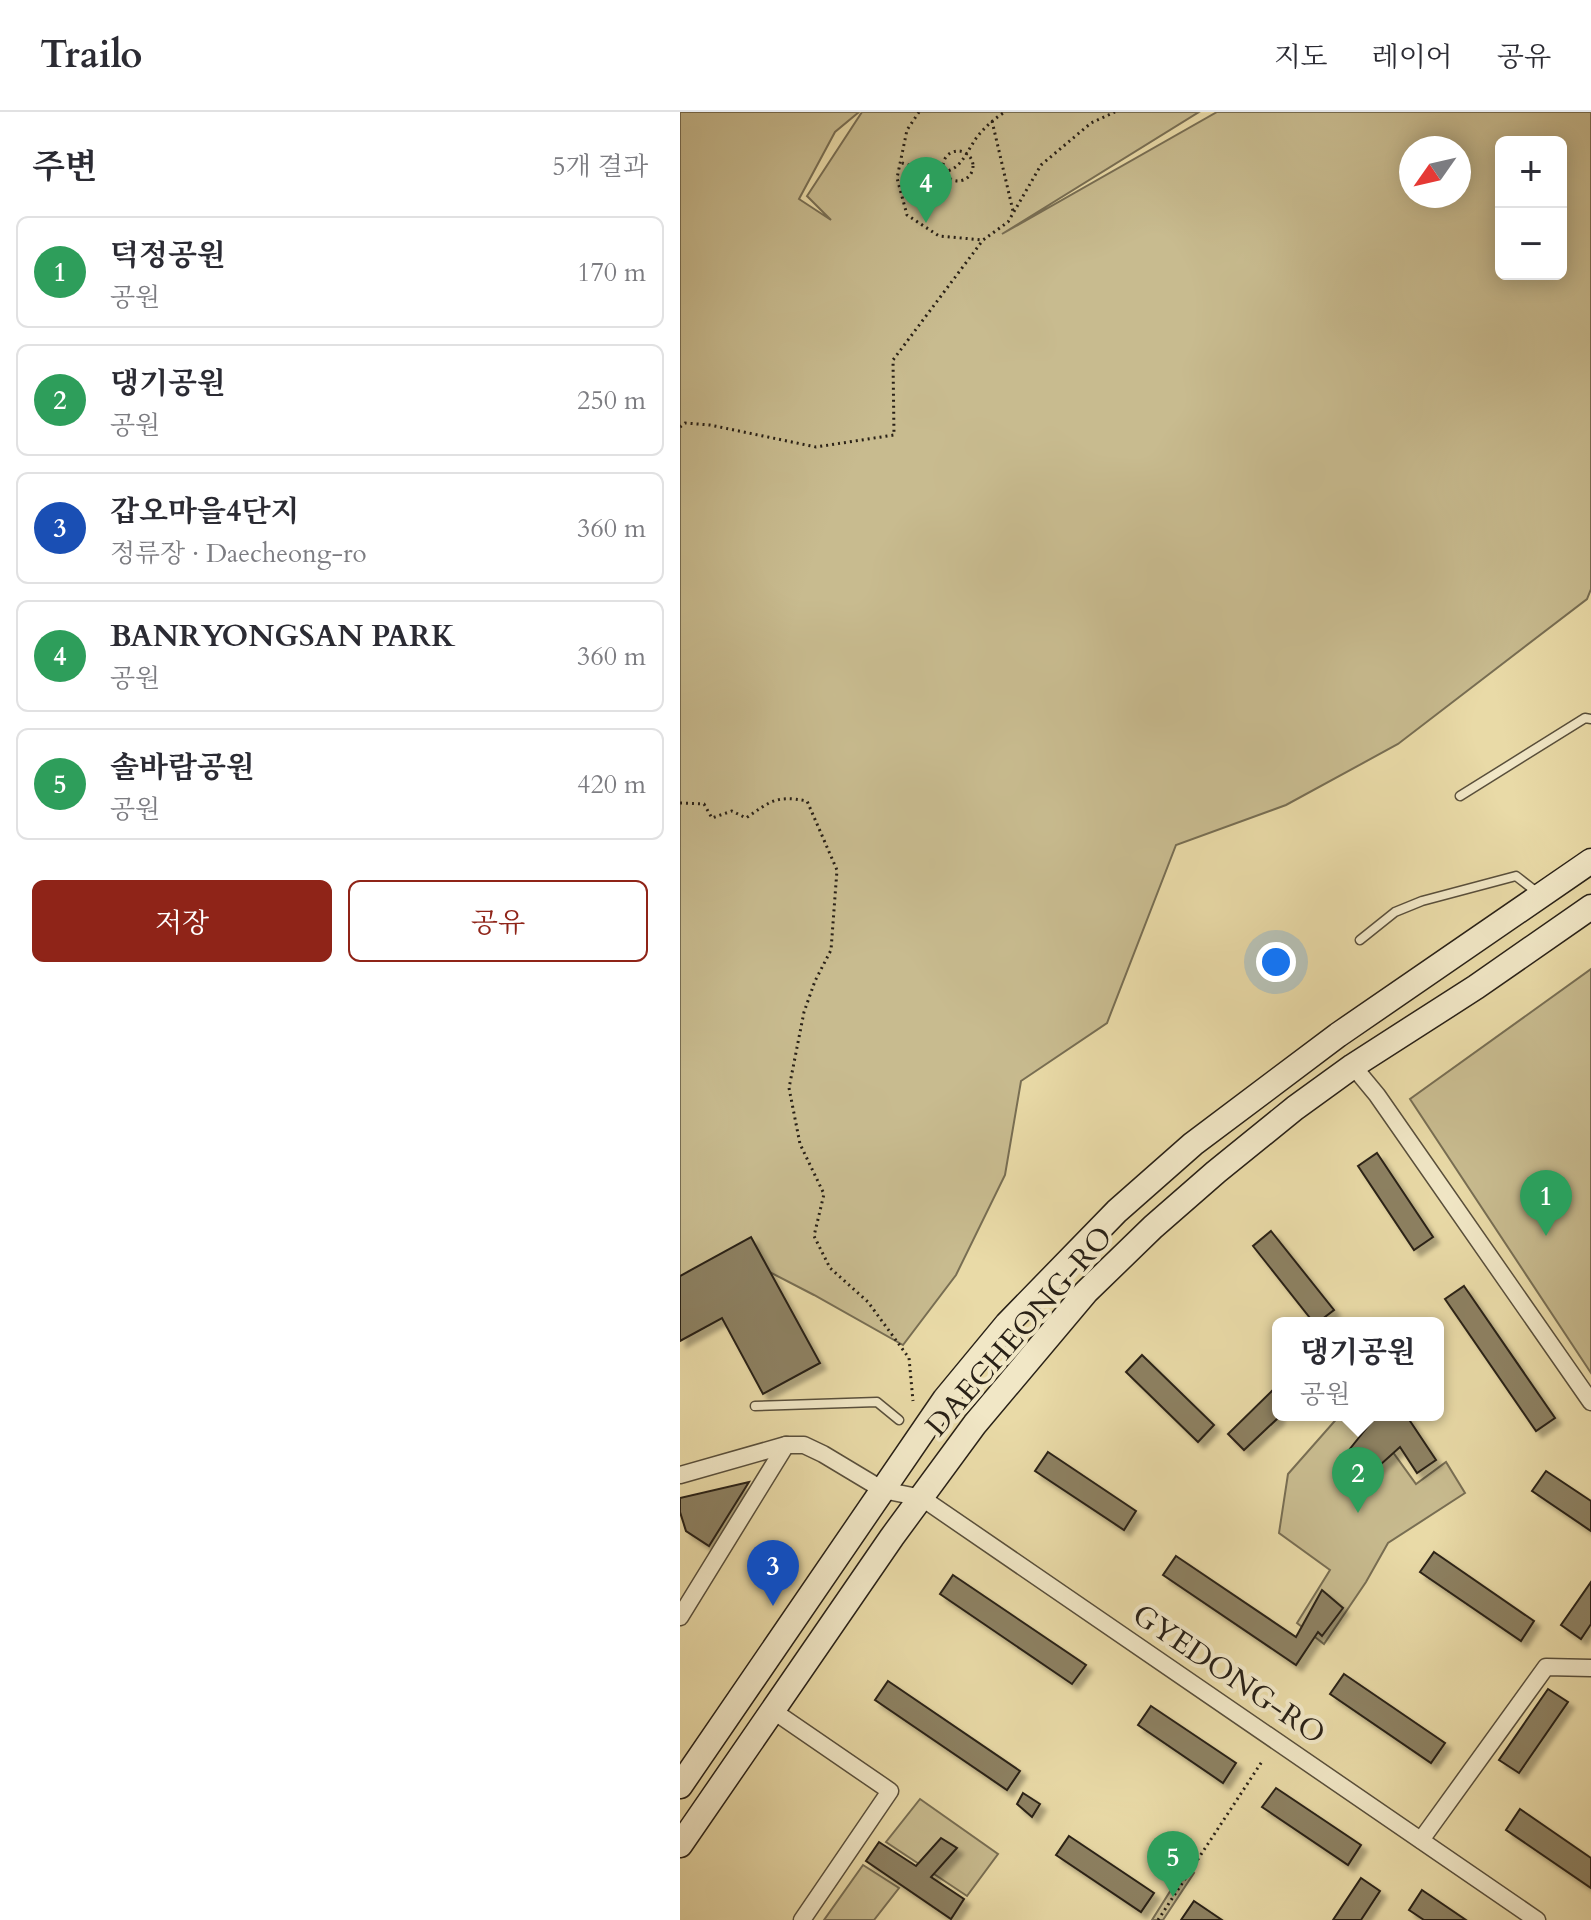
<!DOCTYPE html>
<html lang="ko">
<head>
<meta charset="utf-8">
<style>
  :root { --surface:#fff; --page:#f7f7f7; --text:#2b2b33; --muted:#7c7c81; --line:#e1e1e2; --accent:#8f2418 }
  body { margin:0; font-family:Cardo,"Noto Serif KR",serif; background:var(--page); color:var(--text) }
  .controls { position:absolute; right:24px; top:24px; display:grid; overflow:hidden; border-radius:12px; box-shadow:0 4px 20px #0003 }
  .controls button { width:72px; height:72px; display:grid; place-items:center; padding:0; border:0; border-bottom:2px solid var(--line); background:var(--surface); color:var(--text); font:40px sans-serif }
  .compass { position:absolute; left:719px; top:24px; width:72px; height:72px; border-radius:50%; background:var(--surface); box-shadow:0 4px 20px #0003; rotate:236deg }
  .you { position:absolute; left:596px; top:850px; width:28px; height:28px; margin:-20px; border:6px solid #fff; border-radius:50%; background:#1a73e8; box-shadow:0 0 0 12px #1a73e833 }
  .badge { display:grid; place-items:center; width:52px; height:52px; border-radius:50%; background:var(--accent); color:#fff; font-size:26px; font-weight:700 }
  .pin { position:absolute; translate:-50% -66px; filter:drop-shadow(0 2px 4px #0008) }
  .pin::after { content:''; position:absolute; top:42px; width:28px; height:24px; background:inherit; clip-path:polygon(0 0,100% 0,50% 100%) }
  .popup { position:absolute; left:592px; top:1205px; width:172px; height:104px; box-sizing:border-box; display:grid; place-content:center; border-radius:12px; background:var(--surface); filter:drop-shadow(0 2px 6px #0005); font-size:26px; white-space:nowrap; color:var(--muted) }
  .popup b { font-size:30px; color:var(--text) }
  .popup::after { content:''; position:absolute; left:50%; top:100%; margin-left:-16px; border:16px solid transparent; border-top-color:var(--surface) }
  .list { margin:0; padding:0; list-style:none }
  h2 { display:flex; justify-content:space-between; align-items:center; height:104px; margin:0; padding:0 32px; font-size:34px }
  h2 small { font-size:26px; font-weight:400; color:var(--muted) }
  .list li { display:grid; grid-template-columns:52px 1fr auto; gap:24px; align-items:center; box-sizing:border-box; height:112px; margin:0 16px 16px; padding:0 16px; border:2px solid var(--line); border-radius:12px }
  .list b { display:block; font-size:30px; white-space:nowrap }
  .list p { margin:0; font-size:26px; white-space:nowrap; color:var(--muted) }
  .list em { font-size:26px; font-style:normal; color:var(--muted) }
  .actions { display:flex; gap:16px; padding:24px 32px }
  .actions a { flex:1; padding:18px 0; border:2px solid var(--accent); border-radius:12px; text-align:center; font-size:28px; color:var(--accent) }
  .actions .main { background:var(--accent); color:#fff }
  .map { position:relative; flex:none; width:911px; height:1808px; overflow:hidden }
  header { display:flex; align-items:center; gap:48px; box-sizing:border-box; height:112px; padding:0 40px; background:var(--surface); border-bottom:2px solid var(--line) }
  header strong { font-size:38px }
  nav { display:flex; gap:44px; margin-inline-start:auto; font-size:28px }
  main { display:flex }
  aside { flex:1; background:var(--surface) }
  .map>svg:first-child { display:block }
</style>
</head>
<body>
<header>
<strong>Trailo</strong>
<nav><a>지도</a><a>레이어</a><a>공유</a></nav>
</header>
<main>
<aside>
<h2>주변<small>5개 결과</small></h2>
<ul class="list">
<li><span class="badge" style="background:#2e9e5b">1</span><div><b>덕정공원</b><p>공원</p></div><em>170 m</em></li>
<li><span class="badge" style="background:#2e9e5b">2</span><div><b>댕기공원</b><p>공원</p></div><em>250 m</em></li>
<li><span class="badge" style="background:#1a4fb4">3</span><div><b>갑오마을4단지</b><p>정류장 · Daecheong-ro</p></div><em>360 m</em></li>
<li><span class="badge" style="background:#2e9e5b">4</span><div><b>BANRYONGSAN PARK</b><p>공원</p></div><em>360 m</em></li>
<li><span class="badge" style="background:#2e9e5b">5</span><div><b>솔바람공원</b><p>공원</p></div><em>420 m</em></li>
</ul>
<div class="actions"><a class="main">저장</a><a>공유</a></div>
</aside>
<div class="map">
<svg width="911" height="1808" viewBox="0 0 911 1808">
  <defs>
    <filter id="shadow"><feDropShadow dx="6" dy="6" stdDeviation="2" flood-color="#0004"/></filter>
  </defs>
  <rect width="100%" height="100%" fill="#e9daa7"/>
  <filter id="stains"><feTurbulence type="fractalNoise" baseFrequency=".0025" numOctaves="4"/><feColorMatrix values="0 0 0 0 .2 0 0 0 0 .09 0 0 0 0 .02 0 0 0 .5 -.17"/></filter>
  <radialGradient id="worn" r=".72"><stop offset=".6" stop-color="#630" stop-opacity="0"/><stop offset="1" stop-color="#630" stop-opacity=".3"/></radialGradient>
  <g fill="#c8bb8f" stroke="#786e53" stroke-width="2" fill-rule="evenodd">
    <path d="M 0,0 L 179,0 L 155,20 L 119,87 L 151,108 L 127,84 L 182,0 L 519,0 L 322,122 L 537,0 L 911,0 L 911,477 L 907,487 L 718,632 L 606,693 L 496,733 L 427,911 L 341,969 L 325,1063 L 276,1163 L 223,1233 L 134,1183 L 49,1139 L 0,1169 ZM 821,30 L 881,30 L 881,162 L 821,162 ZM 731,36 L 779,36 L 779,84 L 731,84 Z"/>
    <path d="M 911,857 L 911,1261 L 730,987 Z"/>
    <path d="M 660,1303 L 686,1303 L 736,1372 L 766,1350 L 785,1381 L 708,1431 L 686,1470 L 644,1532 L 617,1511 L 650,1458 L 599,1421 L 608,1362 Z"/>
    <path d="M 240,1687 L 318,1742 L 287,1784 L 206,1730 Z"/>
    <path d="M 183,1753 L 219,1776 L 194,1808 L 144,1808 Z"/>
    <path d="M 506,1754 L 514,1761 L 483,1808 L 472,1808 Z"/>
  </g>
  <g fill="#8d8162" stroke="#292117" stroke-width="2" filter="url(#shadow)">
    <path d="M 697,1041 L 753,1125 L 734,1138 L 678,1054 Z"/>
    <path d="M 591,1119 L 654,1198 L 637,1211 L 634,1211 L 573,1134 Z"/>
    <path d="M 71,1125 L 140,1251 L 83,1282 L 42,1206 L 0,1229 L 0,1164 Z"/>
    <path d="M 784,1174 L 875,1306 L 856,1319 L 765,1187 Z"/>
    <path d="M 462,1243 L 534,1313 L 518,1330 L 446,1260 Z"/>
    <path d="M 598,1273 L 598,1306 L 564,1338 L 548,1322 Z"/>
    <path d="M 697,1303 L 726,1303 L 756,1348 L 737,1361 L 720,1335 L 689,1363 L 665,1343 Z"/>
    <path d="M 368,1340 L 456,1399 L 444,1418 L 355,1359 Z"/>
    <path d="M 866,1359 L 911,1389 L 911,1419 L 852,1379 Z"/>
    <path d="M 69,1370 L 29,1434 L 6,1419 L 0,1400 L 0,1386 Z"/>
    <path d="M 754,1440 L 854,1509 L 841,1529 L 740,1460 Z"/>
    <path d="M 496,1444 L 616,1525 L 642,1478 L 663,1496 L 642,1524 L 638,1520 L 616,1553 L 483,1463 Z"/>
    <path d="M 273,1463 L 406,1553 L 392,1572 L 260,1482 Z"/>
    <path d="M 911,1470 L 911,1512 L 901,1527 L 881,1513 Z"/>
    <path d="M 664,1562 L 765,1631 L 751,1651 L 650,1582 Z"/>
    <path d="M 208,1569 L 340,1659 L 327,1678 L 195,1588 Z"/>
    <path d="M 868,1577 L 888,1590 L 839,1661 L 819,1648 Z"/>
    <path d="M 471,1594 L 556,1651 L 543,1671 L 458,1613 Z"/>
    <path d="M 596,1676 L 681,1733 L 668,1753 L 582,1695 Z"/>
    <path d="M 343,1681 L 360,1692 L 352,1705 L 337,1692 Z"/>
    <path d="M 840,1697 L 911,1746 L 911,1776 L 826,1718 Z"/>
    <path d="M 389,1724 L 474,1781 L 461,1800 L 376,1743 Z"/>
    <path d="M 261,1726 L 277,1736 L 251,1765 L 284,1787 L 271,1807 L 186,1749 L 199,1730 L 236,1754 Z"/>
    <path d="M 681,1766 L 700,1779 L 681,1808 L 653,1808 Z"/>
    <path d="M 742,1778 L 786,1808 L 744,1808 L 729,1798 Z"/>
    <path d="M 514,1789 L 542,1808 L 501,1808 Z"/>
  </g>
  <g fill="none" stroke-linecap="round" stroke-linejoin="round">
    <g stroke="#594f3b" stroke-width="11">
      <g id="lane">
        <path d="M 780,684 L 905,606 L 911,607"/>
        <path d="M 680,828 L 715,800 L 742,789 L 836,764 L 858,781"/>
        <path d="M 75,1294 L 197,1290 L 219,1308"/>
      </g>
    </g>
    <g stroke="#594f3b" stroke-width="19">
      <g id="street">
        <path d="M 673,954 L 697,983 L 911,1290"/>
        <path d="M 0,1363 L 106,1333 L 124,1333 L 143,1342 L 203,1378 L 242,1386 L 857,1808"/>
        <path d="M 0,1505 L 106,1333"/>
        <path d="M 92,1598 L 210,1679 L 122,1808"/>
        <path d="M 741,1728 L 866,1555 L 911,1556"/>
      </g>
    </g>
    <g stroke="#292117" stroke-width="27">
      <g id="secondary">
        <path d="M 0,1674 L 265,1287 L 327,1212 L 437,1099 L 513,1032 L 658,923 L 911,749"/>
        <path d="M 0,1733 L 212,1425 L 295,1312 L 406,1180 L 473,1115 L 536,1060 L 615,996 L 673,954 L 796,875 L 911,795"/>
      </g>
    </g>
    <g stroke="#292117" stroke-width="3" stroke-dasharray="2 4" stroke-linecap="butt">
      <path d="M 239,0 L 227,18 L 217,66 L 227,103 L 259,124 L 303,128 L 328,110 L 361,53 L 411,11 L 435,0"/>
      <path d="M 312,9 L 333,99"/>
      <circle cx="278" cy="54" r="15"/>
      <path d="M 222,51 C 233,54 246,60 258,60 C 281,61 286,40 297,25 C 305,15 315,6 325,0"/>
      <path d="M 0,315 L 5,311 L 30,313 L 136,335 L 214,323 L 213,248 L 303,128"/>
      <path d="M 0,691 L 24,692 L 32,706 L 52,699 L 66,706 C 91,689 96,683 127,689 L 157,758 L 151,838 L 135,869 L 124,900 L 109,976 L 120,1032 L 144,1082 L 134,1124 L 150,1156 L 188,1190 L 229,1246 L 233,1289"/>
      <path d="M 478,1808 L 583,1648"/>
    </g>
    <use href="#lane" stroke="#f1e7c6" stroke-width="8"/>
    <use href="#street" stroke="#f1e7c6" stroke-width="16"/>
    <use href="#secondary" stroke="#f1e7c6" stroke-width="24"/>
  </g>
  <g text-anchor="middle" stroke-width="8" stroke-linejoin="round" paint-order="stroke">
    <g font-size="30" fill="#292117" stroke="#f1e7c6">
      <text transform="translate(339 1219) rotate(-49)" y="10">DAECHEONG-RO</text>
      <text transform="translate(549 1562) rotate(34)" y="10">GYEDONG-RO</text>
    </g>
  </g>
  <rect width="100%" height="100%" filter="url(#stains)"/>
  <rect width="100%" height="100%" fill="url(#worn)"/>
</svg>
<div class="controls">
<button>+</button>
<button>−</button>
</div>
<svg class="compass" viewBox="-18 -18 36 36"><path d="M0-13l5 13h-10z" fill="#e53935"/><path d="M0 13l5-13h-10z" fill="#7c7c81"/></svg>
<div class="you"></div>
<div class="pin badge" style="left:866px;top:1124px;background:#2e9e5b">1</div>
<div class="pin badge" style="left:678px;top:1401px;background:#2e9e5b">2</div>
<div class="popup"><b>댕기공원</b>공원</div>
<div class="pin badge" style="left:93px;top:1494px;background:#1a4fb4">3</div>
<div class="pin badge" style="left:246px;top:111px;background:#2e9e5b">4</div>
<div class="pin badge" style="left:493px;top:1785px;background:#2e9e5b">5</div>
</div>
</main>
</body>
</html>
